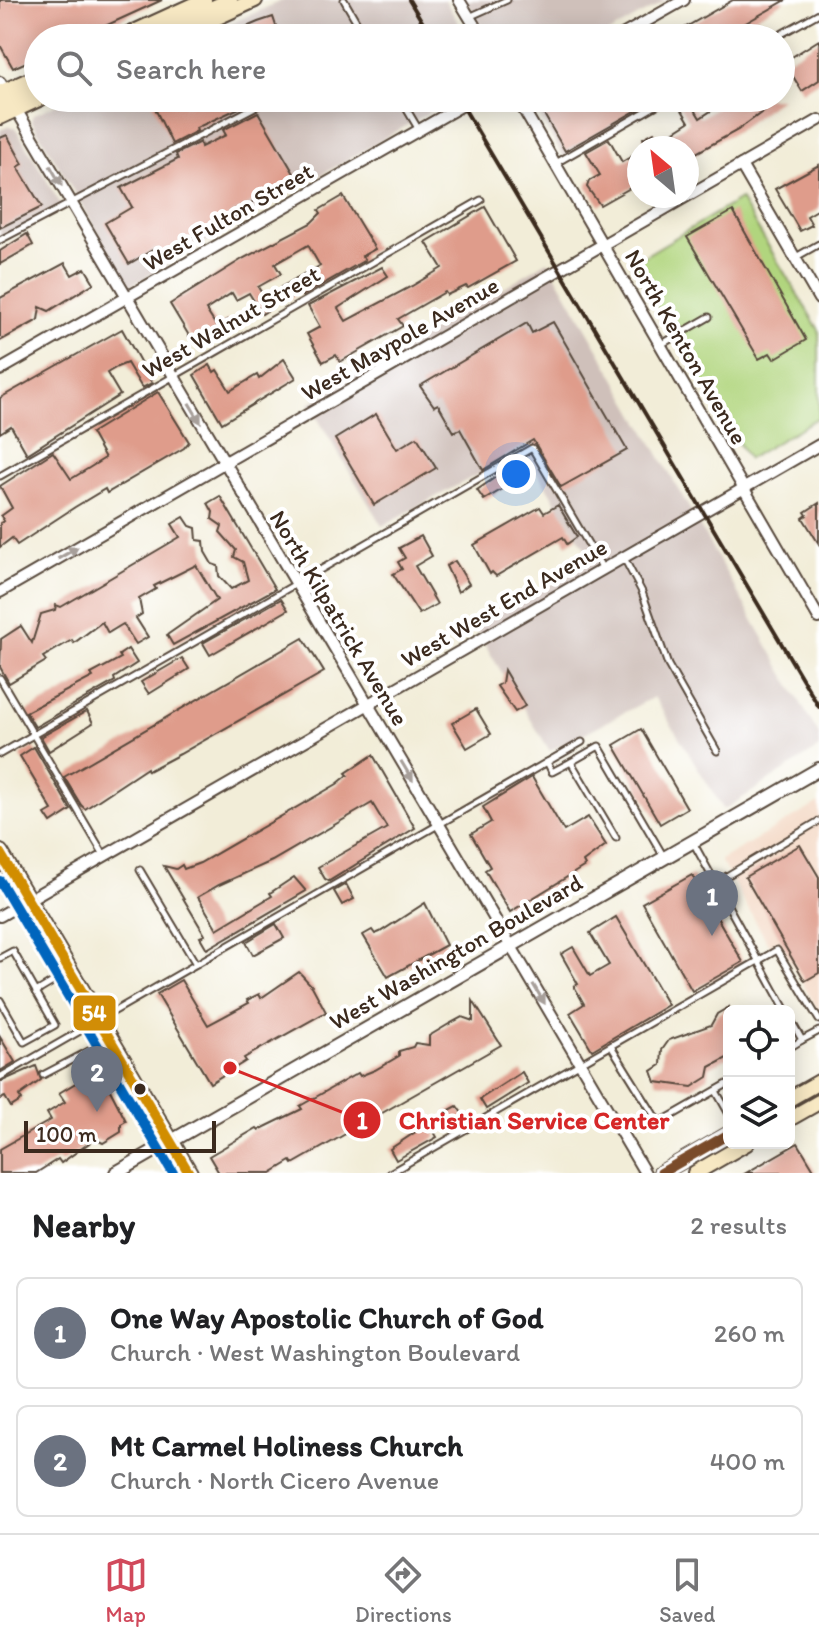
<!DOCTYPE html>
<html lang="en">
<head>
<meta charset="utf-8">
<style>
  :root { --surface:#fff; --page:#f2f2f2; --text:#202124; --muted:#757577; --line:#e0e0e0; --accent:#d1495b }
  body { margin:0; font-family:Itim,sans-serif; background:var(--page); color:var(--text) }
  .controls { position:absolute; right:24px; bottom:24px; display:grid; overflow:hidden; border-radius:12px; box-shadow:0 4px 20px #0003 }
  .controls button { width:72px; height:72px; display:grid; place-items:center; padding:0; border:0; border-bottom:2px solid var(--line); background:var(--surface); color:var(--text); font:40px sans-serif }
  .compass { position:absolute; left:627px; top:136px; width:72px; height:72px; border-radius:50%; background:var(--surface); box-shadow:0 4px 20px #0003; rotate:331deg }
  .scale { position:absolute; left:24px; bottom:20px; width:192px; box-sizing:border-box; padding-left:8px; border:4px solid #3b2a1e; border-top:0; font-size:22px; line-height:28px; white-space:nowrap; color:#3b2a1e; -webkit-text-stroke:6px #fff; paint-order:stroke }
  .you { position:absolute; left:516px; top:474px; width:28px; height:28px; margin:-20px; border:6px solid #fff; border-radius:50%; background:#1a73e8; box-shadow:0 0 0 12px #1a73e833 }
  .badge { display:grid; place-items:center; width:52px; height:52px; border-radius:50%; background:var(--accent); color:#fff; font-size:26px; font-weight:700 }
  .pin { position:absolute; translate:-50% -66px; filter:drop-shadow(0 2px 4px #0008) }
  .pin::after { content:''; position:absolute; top:42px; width:28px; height:24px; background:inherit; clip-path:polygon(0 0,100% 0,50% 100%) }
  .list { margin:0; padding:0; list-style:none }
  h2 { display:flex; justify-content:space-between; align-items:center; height:104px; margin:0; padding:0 32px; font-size:34px }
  h2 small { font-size:26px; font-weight:400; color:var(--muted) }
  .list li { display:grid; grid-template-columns:52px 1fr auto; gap:24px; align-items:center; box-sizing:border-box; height:112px; margin:0 16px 16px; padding:0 16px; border:2px solid var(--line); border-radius:12px }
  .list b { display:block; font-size:30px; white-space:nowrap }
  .list p { margin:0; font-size:26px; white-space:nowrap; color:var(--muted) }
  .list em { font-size:26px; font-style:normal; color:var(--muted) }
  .icon { flex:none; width:44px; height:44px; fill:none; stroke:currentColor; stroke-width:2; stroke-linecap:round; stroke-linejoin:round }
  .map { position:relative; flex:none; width:819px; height:1173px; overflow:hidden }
  .search { position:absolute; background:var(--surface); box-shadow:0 4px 20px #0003; left:24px; right:24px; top:24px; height:88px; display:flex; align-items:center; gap:20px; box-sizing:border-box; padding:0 28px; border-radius:44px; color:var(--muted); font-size:30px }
  .sheet { height:360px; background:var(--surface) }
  nav { display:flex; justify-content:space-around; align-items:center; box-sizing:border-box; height:112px; border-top:2px solid var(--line); background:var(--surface); font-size:22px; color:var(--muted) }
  nav a { display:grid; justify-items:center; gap:4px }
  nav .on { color:var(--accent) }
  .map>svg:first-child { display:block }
</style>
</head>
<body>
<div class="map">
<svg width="819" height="1173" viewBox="0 0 819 1173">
  <rect width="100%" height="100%" fill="#fff"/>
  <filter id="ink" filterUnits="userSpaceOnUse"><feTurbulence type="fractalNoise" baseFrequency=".0125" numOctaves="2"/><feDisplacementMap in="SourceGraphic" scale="16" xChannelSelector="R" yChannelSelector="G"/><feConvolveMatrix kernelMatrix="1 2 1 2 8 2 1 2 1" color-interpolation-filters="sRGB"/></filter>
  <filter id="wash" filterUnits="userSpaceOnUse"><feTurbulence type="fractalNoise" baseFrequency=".006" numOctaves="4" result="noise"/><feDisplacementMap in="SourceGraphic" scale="32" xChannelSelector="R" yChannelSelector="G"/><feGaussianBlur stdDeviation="1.8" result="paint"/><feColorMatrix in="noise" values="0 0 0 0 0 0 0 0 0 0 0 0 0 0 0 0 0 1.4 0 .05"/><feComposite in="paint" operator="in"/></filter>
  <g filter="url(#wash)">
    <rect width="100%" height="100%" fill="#f2edd8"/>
    <path fill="#f3d4be" d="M 819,803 L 819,1012 L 778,941 L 769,945 L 720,860 Z"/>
    <g fill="#cfc0ba">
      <path d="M 283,0 L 445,0 L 467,38 L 200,38 Z"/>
      <path d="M 466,0 L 667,0 L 600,38 L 488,38 Z"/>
      <path d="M 70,98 L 454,98 L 130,286 L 31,120 L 33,115 Z"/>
      <path d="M 528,98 L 669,98 L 564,158 Z"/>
      <path d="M 10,126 L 16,128 L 63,208 L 0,240 L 0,130 Z"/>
      <path d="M 548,261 L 819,735 L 819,748 L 724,810 L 654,697 L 550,751 L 474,627 L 592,559 L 523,450 L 382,526 L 309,404 Z"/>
    </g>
    <path fill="#b1d57e" stroke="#76804e" stroke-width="2" d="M 740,199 L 819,330 L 819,417 L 748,459 L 631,264 Z"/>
    <g id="blocks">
      <g fill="#df9c8b">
        <path d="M 0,0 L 162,0 L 79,38 L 38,38 L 38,57 L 13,68 L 0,45 Z"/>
        <path d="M 733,0 L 786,0 L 744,24 L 747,29 L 731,38 L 667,38 Z"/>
        <path d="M 273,17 L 280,38 L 221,38 L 258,22 Z"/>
        <path d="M 819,40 L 819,80 L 802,91 L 786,65 L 787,60 Z"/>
        <path d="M 150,98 L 181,98 L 185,106 L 203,98 L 250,98 L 252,102 L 196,128 L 197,131 L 172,144 Z"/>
        <path d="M 549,98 L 658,98 L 565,151 L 538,104 Z"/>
        <path d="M 675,98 L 688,98 L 700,118 L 731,98 L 781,98 L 738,130 L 687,158 L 687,148 L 646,148 L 643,138 L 654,132 L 659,141 L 689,122 Z"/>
        <path d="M 258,112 L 296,177 L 160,255 L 156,248 L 129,264 L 105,223 L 132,207 L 121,188 L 178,159 L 176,154 L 200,142 L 201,147 L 226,135 L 223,130 Z"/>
        <path d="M 7,135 L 23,164 L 18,167 L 42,207 L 0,228 L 0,138 Z"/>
        <path d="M 609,139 L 622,162 L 639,152 L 639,183 L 600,205 L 587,187 L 589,181 L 600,175 L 586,152 Z"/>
        <path d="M 819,165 L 819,209 L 807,216 L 812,225 L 800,231 L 775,189 Z"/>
        <path d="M 343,196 L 375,249 L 362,256 L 365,260 L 302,296 L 300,292 L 289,299 L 281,287 L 320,266 L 308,245 L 275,264 L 281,274 L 258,287 L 271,308 L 262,314 L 249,293 L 236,300 L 232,293 L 206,310 L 217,327 L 228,320 L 234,330 L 212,342 L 205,331 L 191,339 L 170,304 L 244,258 L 311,223 L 321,213 L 319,210 Z"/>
        <path d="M 485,207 L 516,261 L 468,288 L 466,286 L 447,295 L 445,292 L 398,319 L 403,326 L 340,362 L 336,355 L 323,362 L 307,334 L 320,327 L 308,306 L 382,267 L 388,276 L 338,308 L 346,321 L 412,286 L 442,268 L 426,242 Z"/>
        <path d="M 733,211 L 806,340 L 774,359 L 770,353 L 759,359 L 687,237 Z"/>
        <path d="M 27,234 L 33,245 L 0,264 L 0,251 Z"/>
        <path d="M 65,263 L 72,275 L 85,268 L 94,283 L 49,311 L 40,307 L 38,320 L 0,341 L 0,298 Z"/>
        <path d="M 553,322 L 627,450 L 561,487 L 533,440 L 483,470 L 460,429 L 454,432 L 438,404 L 434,406 L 420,386 L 527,323 L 532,333 Z"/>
        <path d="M 122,329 L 152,383 L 142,388 L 127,363 L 117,367 L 107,373 L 120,395 L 27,454 L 11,426 L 0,433 L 0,398 Z"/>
        <path d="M 284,359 L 296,378 L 222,423 L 194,375 L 210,365 L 214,372 L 217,370 L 230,391 L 257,375 L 259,379 Z"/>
        <path d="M 158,392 L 189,442 L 184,448 L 107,493 L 105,489 L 75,507 L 17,545 L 12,538 L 0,547 L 0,523 L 4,521 L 1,516 L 12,508 L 0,486 L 53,452 L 71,479 L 89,468 L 105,458 L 91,433 Z"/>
        <path d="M 376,414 L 397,449 L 417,437 L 436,468 L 374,505 L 335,439 Z"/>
        <path d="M 515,464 L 523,477 L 484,500 L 477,490 Z"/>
        <path d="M 220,496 L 275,589 L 173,645 L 167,635 L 217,600 L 196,565 L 154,586 L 156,589 L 139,599 L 142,614 L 136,618 L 148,637 L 136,644 L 123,624 L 108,633 L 102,622 L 74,643 L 72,640 L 43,657 L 46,661 L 9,683 L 0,667 L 1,639 L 21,626 L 32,643 L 41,614 L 55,610 L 56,605 L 61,607 L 180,537 L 172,524 L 184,517 L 190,526 L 196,528 L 197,540 L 204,541 L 205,552 L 212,564 L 218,566 L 219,576 L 231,589 L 248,580 L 243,562 L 234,557 L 236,550 L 220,532 L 222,526 L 212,519 L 213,512 L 208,503 Z"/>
        <path d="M 819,503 L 819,544 L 803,518 L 807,515 L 805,512 Z"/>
        <path d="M 558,505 L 577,537 L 567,544 L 563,537 L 496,576 L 492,572 L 490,574 L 474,545 L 540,507 L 544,513 Z"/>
        <path d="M 421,536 L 432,556 L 415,566 L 437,604 L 419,614 L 393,574 L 402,569 L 398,562 L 405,558 L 399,548 Z"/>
        <path d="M 455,561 L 469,584 L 458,592 L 446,566 Z"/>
        <path d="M 281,599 L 288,610 L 210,655 L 203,643 Z"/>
        <path d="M 303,638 L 324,672 L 180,754 L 148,771 L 147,768 L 85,809 L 81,805 L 64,777 Z"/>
        <path d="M 128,649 L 137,663 L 114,678 L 115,681 L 35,727 L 26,712 L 93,677 L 91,674 L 121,658 L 119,655 Z"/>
        <path d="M 182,658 L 189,669 L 149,694 L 141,682 Z"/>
        <path d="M 504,670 L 525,706 L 515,712 L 497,686 L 502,683 Z"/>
        <path d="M 476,709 L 491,734 L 467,748 L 452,723 Z"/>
        <path d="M 87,711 L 93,723 L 49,751 L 41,737 Z"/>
        <path d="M 641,729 L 687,808 L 660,824 L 614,745 Z"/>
        <path d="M 34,747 L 71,810 L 51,823 L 45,814 L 52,810 L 20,756 Z"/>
        <path d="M 373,755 L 415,828 L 329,881 L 325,879 L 318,867 L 387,828 L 372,803 L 272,861 L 219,885 L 198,897 L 217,929 L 272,896 L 270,893 L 294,877 L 306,891 L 207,949 L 200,937 L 205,935 L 164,866 L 176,869 L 182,865 L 184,869 L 200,863 L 337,784 L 348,775 L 346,773 Z"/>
        <path d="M 532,777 L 564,831 L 588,817 L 606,845 L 583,862 L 585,866 L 510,912 L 485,870 L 490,867 L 471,834 L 491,822 L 483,807 Z"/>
        <path d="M 800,845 L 819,877 L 819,973 L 805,981 L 745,877 Z"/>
        <path d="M 692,875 L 743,962 L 692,991 L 642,903 Z"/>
        <path d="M 346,884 L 354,899 L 342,905 L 334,891 Z"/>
        <path d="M 425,903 L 446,945 L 388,977 L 363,935 L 372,930 L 375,934 L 380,932 Z"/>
        <path d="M 616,917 L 668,1005 L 592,1050 L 570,1013 L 584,1004 L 574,986 L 578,984 L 561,954 L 573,947 L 590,976 L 609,965 L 590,933 Z"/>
        <path d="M 276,924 L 284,938 L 253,955 L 246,942 Z"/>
        <path d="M 299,972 L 312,986 L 326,1012 L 244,1058 L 246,1061 L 210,1083 L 157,994 L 181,980 L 208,1025 L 249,1003 L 247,1000 L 259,994 L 261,998 Z"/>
        <path d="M 473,1001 L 501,1045 L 293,1164 L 291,1161 L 271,1173 L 219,1173 L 209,1156 L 257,1128 L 259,1130 L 302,1109 L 300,1106 L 358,1073 L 360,1076 L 375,1070 L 399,1056 L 399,1051 L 413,1047 L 415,1043 L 429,1045 L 429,1036 L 449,1024 L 462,1017 L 473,1021 Z"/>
        <path d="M 729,1007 L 729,1057 L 710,1067 L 708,1077 L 692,1087 L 656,1082 L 652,1071 L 661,1065 L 662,1050 L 669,1040 L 711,1025 L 717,1014 Z"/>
        <path d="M 0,1037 L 15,1062 L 0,1071 Z"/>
        <path d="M 36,1066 L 41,1080 L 19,1096 L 22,1100 L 11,1107 L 5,1097 L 0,1099 L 0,1082 Z"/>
        <path d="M 99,1069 L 126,1121 L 121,1124 L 121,1132 L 103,1143 L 95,1139 L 61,1163 L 58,1159 L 36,1173 L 0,1173 L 0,1149 L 51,1120 L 47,1113 L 65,1102 L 59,1093 Z"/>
        <path d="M 522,1072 L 528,1083 L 486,1109 L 480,1099 Z"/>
        <path d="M 457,1106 L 466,1119 L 455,1127 L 446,1112 Z"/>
        <path d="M 429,1123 L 437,1137 L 396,1160 L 390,1149 Z"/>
        <path d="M 798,1143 L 816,1173 L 746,1173 Z"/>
      </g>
    </g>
  </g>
  <g filter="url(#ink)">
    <use href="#blocks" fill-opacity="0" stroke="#56473a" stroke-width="2"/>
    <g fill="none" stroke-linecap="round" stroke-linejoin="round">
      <g stroke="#56473a" stroke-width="9">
        <g id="service">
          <path d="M 344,0 L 366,38"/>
          <path d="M 469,17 L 507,0"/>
          <path d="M 774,38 L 819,13"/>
          <path d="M 400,98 L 419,130"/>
          <path d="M 556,163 L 669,98"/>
          <path d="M 0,240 L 272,98"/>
          <path d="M 796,257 L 819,244"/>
          <path d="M 662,344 L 709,317"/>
          <path d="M 0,476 L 481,200"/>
          <path d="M 624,558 L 642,592 L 668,665 L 717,751"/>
          <path d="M 0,678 L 104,855"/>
          <path d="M 0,754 L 532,448 L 603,569"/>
          <path d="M 547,762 L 552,772 L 571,762"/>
          <path d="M 616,838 L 571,762 L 599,746 L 664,857"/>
          <path d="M 694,844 L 786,1011"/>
          <path d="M 140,870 L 196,964"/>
          <path d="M 715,883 L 819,821"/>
          <path d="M 0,958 L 13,951 L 55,1025 L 24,1042 L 0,1000"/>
          <path d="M 36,992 L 66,974"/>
          <path d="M 789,1017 L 802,1040 L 789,1048"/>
          <path d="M 802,1040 L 819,1031"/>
          <path d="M 611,1046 L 659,1123 L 729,1083"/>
          <path d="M 43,1075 L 106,1042"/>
          <path d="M 0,1077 L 582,742"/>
          <path d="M 716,1091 L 729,1114"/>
          <path d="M 390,1173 L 777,950 L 819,1020"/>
        </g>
      </g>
      <g stroke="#56473a" stroke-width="14">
        <g id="minor">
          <path d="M 459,0 L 482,38"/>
          <path d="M 617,38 L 684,0"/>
          <path d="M 0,82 L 645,1173"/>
          <path d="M 517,98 L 819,618"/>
          <path d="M 741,165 L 819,299"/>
          <path d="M 0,370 L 475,98"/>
          <path d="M 0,592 L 819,120"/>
          <path d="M 0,916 L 819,445"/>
        </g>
      </g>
      <g stroke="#56473a" stroke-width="16">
        <path id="tertiary" d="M 116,1173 L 819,769"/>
      </g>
      <g stroke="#56473a" stroke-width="18">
        <g id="secondary">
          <path d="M 121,38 L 204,0"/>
          <path d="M 147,38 L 230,0"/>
          <path d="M 172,38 L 255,0"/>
          <path d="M 0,93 L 38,76"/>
          <path d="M 0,105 L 38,88"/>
          <path d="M 0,117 L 41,98"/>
          <path d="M 789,1099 L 819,1082"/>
          <path d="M 789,1119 L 819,1102"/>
          <path d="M 661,1173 L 729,1134"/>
          <path d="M 695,1173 L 747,1143"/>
        </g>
      </g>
      <g stroke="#56473a" stroke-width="20">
        <path id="primary" d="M 0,853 L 189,1173"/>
      </g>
      <use href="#service" stroke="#fff" stroke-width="5"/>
      <use href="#minor" stroke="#fff" stroke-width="10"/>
      <use href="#tertiary" stroke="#fff" stroke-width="12"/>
      <use href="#secondary" stroke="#f7e8c3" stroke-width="14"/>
      <use href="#primary" stroke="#eac669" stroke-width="16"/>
      <g stroke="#3b2a1e" stroke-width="4">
        <path d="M 409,0 L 432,38"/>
        <path d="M 458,98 L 819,707"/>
      </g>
      <g stroke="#fff" stroke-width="16">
        <path id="bus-1" d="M 0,853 L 189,1173"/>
      </g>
      <g stroke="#fff" stroke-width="16">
        <path id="bus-2" d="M 661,1173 L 729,1134"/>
      </g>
      <g stroke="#fff" stroke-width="16">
        <path id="bus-3" d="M 0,881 L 173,1173"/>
      </g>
      <use href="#bus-1" stroke="#d18d06" stroke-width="10"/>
      <use href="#bus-2" stroke="#7a4b2a" stroke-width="10"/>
      <use href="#bus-3" stroke="#0065bd" stroke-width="10"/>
    </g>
    <defs><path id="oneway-solid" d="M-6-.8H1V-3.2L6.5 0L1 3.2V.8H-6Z" transform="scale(2)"/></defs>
    <g fill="#a79f9a">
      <use href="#oneway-solid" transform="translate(56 176) rotate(60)"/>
      <use href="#oneway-solid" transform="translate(195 413) rotate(59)"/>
      <use href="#oneway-solid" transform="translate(68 553) rotate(-30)"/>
      <use href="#oneway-solid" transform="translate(407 771) rotate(59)"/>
      <use href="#oneway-solid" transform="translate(539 994) rotate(59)"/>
    </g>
  </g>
  <circle fill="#3b2a1e" stroke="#fff" stroke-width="3" cx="140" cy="1089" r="7"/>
  <g text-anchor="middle" stroke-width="8" stroke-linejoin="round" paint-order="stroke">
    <g font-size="24" fill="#3b2a1e" stroke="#fff">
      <text transform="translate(228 217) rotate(-30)" y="8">West Fulton Street</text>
      <text transform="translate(231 322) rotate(-30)" y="8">West Walnut Street</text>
      <text transform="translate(400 339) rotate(-30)" y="8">West Maypole Avenue</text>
      <text transform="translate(686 347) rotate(60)" y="8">North Kenton Avenue</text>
      <text transform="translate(504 603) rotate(-30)" y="8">West West End Avenue</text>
      <text transform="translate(339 618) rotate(59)" y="8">North Kilpatrick Avenue</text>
      <text transform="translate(456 952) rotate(-30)" y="8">West Washington Boulevard</text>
    </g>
  </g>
  <path fill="none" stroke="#d62828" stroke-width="3" d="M230 1068L362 1120"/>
  <g fill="#d62828" stroke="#fff" stroke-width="3">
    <circle cx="230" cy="1068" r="8"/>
    <circle cx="362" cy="1120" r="20"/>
  </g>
  <g font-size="24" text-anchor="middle" font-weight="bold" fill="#fff">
    <text x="362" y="1129">1</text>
  </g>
  <g font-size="26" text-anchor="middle" font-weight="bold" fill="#d62828" stroke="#fff" stroke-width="8" stroke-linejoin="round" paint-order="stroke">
    <text x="534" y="1129">Christian Service Center</text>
  </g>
  <rect stroke="#fff" stroke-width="3" x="72" y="994" width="45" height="38" rx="8" fill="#d18d06"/>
  <g font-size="22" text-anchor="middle" font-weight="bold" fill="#fff">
    <text x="94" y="1021">54</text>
  </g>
</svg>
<div class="controls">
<button><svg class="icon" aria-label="locate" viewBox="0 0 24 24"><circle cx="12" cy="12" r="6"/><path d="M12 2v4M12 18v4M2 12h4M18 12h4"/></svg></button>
<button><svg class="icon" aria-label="layers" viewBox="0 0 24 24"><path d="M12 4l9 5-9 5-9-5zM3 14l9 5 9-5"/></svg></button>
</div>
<svg class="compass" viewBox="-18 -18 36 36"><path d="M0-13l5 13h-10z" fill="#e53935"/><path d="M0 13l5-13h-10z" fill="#757577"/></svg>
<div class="scale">100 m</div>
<div class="you"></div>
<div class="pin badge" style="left:712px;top:936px;background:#6b7280">1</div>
<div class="pin badge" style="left:97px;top:1112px;background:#6b7280">2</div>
<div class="search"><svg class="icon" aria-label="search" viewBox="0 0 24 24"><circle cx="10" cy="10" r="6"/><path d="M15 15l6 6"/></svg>Search here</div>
</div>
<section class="sheet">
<h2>Nearby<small>2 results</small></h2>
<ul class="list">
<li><span class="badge" style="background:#6b7280">1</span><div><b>One Way Apostolic Church of God</b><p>Church · West Washington Boulevard</p></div><em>260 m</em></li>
<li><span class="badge" style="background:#6b7280">2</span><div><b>Mt Carmel Holiness Church</b><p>Church · North Cicero Avenue</p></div><em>400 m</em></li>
</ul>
</section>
<nav>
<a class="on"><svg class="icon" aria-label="map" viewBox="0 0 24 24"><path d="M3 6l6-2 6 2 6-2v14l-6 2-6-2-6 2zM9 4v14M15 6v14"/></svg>Map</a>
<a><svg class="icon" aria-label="directions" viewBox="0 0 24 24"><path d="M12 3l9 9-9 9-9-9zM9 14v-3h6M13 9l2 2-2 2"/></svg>Directions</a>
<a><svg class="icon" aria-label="saved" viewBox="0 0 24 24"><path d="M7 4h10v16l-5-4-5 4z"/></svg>Saved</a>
</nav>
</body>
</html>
